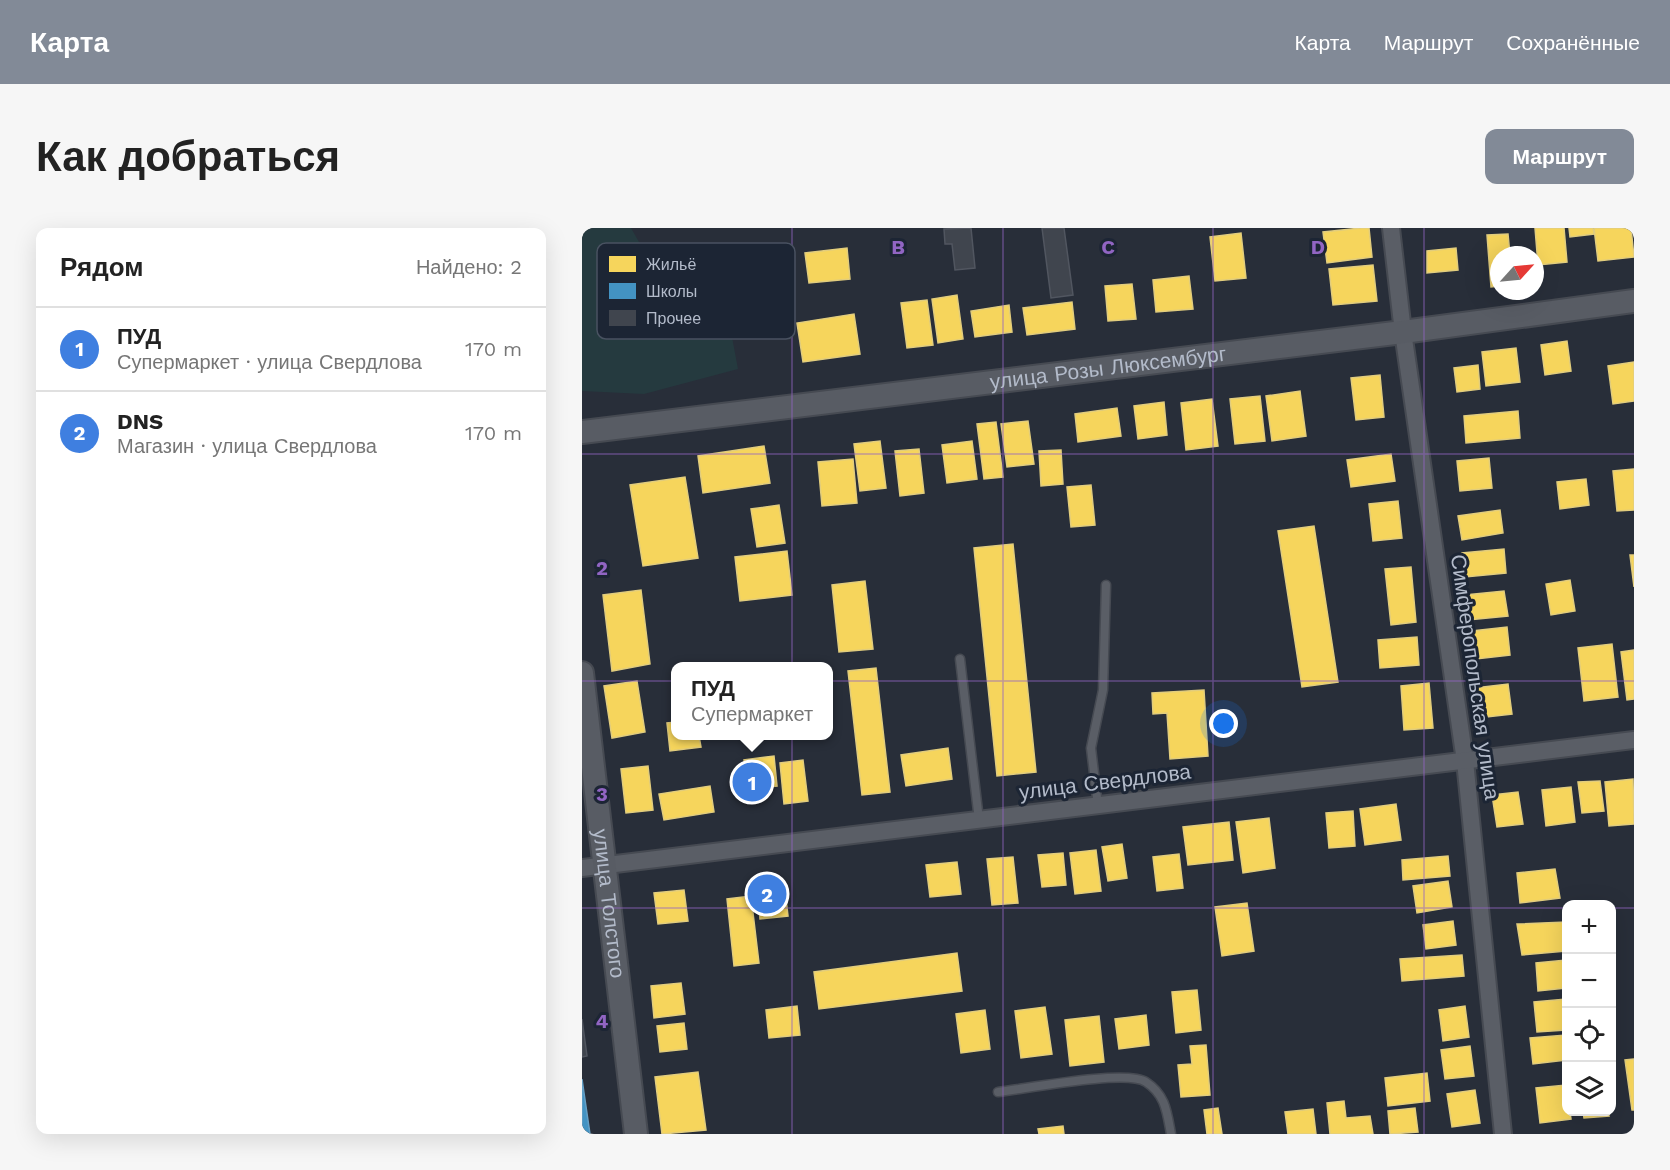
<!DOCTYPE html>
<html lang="ru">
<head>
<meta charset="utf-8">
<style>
  :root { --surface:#fff; --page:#f6f6f6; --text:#222; --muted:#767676; --line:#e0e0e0; --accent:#828a97 }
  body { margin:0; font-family:"Work Sans",sans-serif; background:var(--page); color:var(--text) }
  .controls { position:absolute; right:18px; bottom:18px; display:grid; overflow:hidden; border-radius:12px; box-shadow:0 6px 24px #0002 }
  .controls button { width:54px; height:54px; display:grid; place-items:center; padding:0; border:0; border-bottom:2px solid var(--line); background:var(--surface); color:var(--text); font:30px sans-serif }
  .compass { position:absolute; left:908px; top:18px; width:54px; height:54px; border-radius:50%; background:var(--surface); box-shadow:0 6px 24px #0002; rotate:63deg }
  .you { position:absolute; left:642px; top:496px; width:21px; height:21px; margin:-15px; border:4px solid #fff; border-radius:50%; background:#1a73e8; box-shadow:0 0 0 9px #1a73e833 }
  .badge { display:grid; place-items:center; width:39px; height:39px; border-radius:50%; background:var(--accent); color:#fff; font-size:20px; font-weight:700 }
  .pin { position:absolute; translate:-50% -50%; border:3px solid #fff; box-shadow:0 2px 6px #0006 }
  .popup { position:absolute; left:89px; top:434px; width:162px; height:78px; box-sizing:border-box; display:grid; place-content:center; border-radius:12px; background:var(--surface); filter:drop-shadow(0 2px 4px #0005); font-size:20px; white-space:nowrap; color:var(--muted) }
  .popup b { font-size:22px; color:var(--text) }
  .popup::after { content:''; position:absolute; left:50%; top:100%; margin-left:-12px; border:12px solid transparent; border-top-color:var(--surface) }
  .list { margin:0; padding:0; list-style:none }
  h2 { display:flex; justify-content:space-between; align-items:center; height:78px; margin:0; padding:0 24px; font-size:26px }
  h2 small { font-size:20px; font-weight:400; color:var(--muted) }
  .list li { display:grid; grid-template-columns:39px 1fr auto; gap:18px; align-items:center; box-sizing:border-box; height:84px; padding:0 24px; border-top:2px solid var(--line) }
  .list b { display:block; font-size:22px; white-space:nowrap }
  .list p { margin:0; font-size:20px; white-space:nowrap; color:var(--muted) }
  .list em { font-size:20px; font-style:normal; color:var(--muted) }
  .icon { flex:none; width:33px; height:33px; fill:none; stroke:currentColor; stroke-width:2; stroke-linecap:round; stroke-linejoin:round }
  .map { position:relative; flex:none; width:1052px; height:906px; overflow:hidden; border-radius:12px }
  header { display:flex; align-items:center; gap:36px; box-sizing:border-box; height:84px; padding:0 30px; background:var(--accent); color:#fff }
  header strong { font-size:28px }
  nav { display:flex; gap:33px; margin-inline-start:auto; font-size:21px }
  .intro { display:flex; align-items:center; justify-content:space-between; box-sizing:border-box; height:144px; padding:0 36px }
  h1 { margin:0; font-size:42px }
  .button { padding:15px 27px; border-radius:12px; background:var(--accent); color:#fff; font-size:21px; font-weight:700 }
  main { display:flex; gap:36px; padding:0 36px }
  aside { flex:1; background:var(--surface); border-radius:12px; box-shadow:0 6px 24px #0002 }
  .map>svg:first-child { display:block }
</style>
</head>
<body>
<header>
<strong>Карта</strong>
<nav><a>Карта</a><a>Маршрут</a><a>Сохранённые</a></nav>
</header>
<div class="intro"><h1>Как добраться</h1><a class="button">Маршрут</a></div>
<main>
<aside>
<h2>Рядом<small>Найдено: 2</small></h2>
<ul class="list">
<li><span class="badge" style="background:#3f7fe0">1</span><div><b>ПУД</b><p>Супермаркет · улица Свердлова</p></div><em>170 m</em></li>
<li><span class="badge" style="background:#3f7fe0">2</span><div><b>DNS</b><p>Магазин · улица Свердлова</p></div><em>170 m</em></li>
</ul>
</aside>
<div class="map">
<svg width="1052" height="906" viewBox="0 0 1052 906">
  <rect width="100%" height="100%" fill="#282e39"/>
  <path fill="#253a3f" d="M 0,0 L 49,0 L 73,42 L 147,93 L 156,141 L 62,166 L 0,163 Z"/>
  <g fill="#f6d55c" stroke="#e2cd7d" stroke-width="1.5">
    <path d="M 779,0 L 787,0 L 790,29 L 745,35 L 741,4 Z"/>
    <path d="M 953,0 L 982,0 L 985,34 L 956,37 Z"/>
    <path d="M 987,0 L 1011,0 L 1012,6 L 988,9 Z"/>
    <path d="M 1012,0 L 1049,0 L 1052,29 L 1016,33 Z"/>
    <path d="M 659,5 L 664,50 L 633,53 L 628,9 Z"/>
    <path d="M 926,6 L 928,27 L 917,27 L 917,58 L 909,59 L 905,7 Z"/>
    <path d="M 265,20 L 268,51 L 227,55 L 223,25 Z"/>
    <path d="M 874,20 L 876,42 L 845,45 L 845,23 Z"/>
    <path d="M 791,37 L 795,73 L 751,77 L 747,41 Z"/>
    <path d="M 607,48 L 611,81 L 574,84 L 571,52 Z"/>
    <path d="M 550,56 L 554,91 L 526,93 L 523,58 Z"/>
    <path d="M 375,67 L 381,111 L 356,115 L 350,71 Z"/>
    <path d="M 345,72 L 351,117 L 325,120 L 319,75 Z"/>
    <path d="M 490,74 L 493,101 L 445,107 L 441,80 Z"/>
    <path d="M 427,77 L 430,104 L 393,109 L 389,83 Z"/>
    <path d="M 272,86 L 278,126 L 221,134 L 215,95 Z"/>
    <path d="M 985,113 L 989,143 L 963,147 L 959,117 Z"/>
    <path d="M 934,120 L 938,154 L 904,158 L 900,124 Z"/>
    <path d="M 1052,134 L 1052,173 L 1031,176 L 1026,138 Z"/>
    <path d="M 896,137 L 898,161 L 875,164 L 872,140 Z"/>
    <path d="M 798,147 L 802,189 L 774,192 L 769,150 Z"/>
    <path d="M 718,163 L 724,208 L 690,213 L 684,168 Z"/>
    <path d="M 678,168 L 683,213 L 653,216 L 648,171 Z"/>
    <path d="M 630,171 L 636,218 L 604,222 L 599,175 Z"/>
    <path d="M 582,174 L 585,207 L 556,211 L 552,178 Z"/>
    <path d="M 535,180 L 539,208 L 496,214 L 493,186 Z"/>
    <path d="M 936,183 L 938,210 L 884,215 L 882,188 Z"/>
    <path d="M 446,193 L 452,236 L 425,239 L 419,196 Z"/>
    <path d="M 414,194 L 421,249 L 402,251 L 395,196 Z"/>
    <path d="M 298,213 L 304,260 L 278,263 L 272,216 Z"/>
    <path d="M 390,213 L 395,251 L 365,255 L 360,217 Z"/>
    <path d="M 182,218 L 188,255 L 121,265 L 116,228 Z"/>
    <path d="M 337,221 L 342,265 L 318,268 L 313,223 Z"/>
    <path d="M 479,222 L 481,256 L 459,258 L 457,223 Z"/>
    <path d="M 809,226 L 813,253 L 769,259 L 765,232 Z"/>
    <path d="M 907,230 L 910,260 L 878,263 L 875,233 Z"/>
    <path d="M 271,231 L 275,275 L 240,278 L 236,234 Z"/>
    <path d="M 1052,241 L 1052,282 L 1035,283 L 1031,243 Z"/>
    <path d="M 103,249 L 116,330 L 61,338 L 48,257 Z"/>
    <path d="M 1004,251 L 1007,277 L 978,281 L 975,254 Z"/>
    <path d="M 509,257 L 513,297 L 489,299 L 485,259 Z"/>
    <path d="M 816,273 L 820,310 L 791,313 L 787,276 Z"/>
    <path d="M 197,277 L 203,315 L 175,319 L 169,281 Z"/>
    <path d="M 918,282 L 921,305 L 880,312 L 876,288 Z"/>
    <path d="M 732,298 L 756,454 L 720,459 L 696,303 Z"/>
    <path d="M 431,316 L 454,544 L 415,548 L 392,320 Z"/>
    <path d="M 922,321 L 924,345 L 883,349 L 880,325 Z"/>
    <path d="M 205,323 L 210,367 L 158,373 L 153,329 Z"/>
    <path d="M 1048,327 L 1052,327 L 1052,359 Z"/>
    <path d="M 829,339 L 834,394 L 809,397 L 803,341 Z"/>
    <path d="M 988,352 L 993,383 L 969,387 L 964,356 Z"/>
    <path d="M 283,353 L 291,421 L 257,424 L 250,357 Z"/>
    <path d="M 59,362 L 68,436 L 30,443 L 21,367 Z"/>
    <path d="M 922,363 L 926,388 L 886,392 L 883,367 Z"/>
    <path d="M 925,399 L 928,427 L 894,431 L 890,403 Z"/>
    <path d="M 835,409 L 837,437 L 798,440 L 796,412 Z"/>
    <path d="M 1030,416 L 1036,469 L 1002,473 L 996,420 Z"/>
    <path d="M 1052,422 L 1052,471 L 1045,472 L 1039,424 Z"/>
    <path d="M 294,440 L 308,564 L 280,567 L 266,443 Z"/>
    <path d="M 55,453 L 63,504 L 30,510 L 22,458 Z"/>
    <path d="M 847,455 L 851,500 L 822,502 L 819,458 Z"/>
    <path d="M 926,456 L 930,486 L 896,490 L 893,460 Z"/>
    <path d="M 622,462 L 626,528 L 588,531 L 585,485 L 571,486 L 570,465 Z"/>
    <path d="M 94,494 L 94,508 L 117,508 L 119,519 L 88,523 L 85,495 Z"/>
    <path d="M 366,520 L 370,551 L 324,558 L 319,527 Z"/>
    <path d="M 192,528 L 195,558 L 166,561 L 162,532 Z"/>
    <path d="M 221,532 L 226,573 L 202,576 L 198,535 Z"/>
    <path d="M 66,538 L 71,582 L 44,585 L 39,541 Z"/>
    <path d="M 1051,551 L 1052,596 L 1027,598 L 1023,554 Z"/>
    <path d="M 1018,553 L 1022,583 L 1000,585 L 996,554 Z"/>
    <path d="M 128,558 L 132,584 L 82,592 L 77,566 Z"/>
    <path d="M 989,559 L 993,594 L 964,598 L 960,562 Z"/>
    <path d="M 936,564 L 941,596 L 915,599 L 910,567 Z"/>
    <path d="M 814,576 L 819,612 L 783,617 L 778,581 Z"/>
    <path d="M 771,583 L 773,618 L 747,620 L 744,585 Z"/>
    <path d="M 687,590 L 693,640 L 661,645 L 654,594 Z"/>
    <path d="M 647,594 L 651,632 L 606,637 L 601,599 Z"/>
    <path d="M 540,616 L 545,650 L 526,653 L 520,619 Z"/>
    <path d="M 514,622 L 519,663 L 493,666 L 488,625 Z"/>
    <path d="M 481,625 L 484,657 L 460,659 L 456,627 Z"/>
    <path d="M 597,626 L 601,660 L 575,663 L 571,629 Z"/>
    <path d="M 866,628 L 868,648 L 821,652 L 820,632 Z"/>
    <path d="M 431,629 L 436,675 L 410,677 L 405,631 Z"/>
    <path d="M 375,634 L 379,666 L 348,669 L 344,637 Z"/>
    <path d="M 973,641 L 978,670 L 938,675 L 935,645 Z"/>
    <path d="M 202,653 L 206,688 L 178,691 L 174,655 Z"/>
    <path d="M 866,653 L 870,679 L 835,685 L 831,658 Z"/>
    <path d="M 102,662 L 106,693 L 76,696 L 72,665 Z"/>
    <path d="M 169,668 L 177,735 L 152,738 L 145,671 Z"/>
    <path d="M 665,675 L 672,723 L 640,728 L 633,679 Z"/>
    <path d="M 871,693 L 874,717 L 844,721 L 841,697 Z"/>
    <path d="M 984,694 L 984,723 L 940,727 L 935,696 Z"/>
    <path d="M 375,725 L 380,763 L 237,781 L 232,744 Z"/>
    <path d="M 880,727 L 882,748 L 820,753 L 818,731 Z"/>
    <path d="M 984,732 L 984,760 L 956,763 L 954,735 Z"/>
    <path d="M 99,755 L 103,786 L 72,790 L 69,758 Z"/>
    <path d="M 615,762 L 619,802 L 594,805 L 590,764 Z"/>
    <path d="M 984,771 L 984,802 L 955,804 L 952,774 Z"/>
    <path d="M 215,778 L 218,807 L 187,810 L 184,782 Z"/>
    <path d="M 883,778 L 887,809 L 861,813 L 857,782 Z"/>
    <path d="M 463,779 L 470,826 L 439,830 L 433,783 Z"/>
    <path d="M 403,782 L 408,821 L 379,825 L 374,786 Z"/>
    <path d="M 564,787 L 567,817 L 537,821 L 533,791 Z"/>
    <path d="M 517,788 L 522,834 L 488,838 L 483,792 Z"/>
    <path d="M 102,795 L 105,821 L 78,824 L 75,798 Z"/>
    <path d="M 984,807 L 984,832 L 951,836 L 948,810 Z"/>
    <path d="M 624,817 L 628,867 L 599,869 L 596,837 L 610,836 L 608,818 Z"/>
    <path d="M 888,818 L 892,848 L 863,851 L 859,822 Z"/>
    <path d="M 1052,831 L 1052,882 L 1050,882 L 1043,832 Z"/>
    <path d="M 116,844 L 124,902 L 80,906 L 73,849 Z"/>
    <path d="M 845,845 L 848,873 L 806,878 L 803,850 Z"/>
    <path d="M 984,857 L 984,884 L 988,884 L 989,891 L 958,895 L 954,860 Z"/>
    <path d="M 893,862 L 898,895 L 870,899 L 865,866 Z"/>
    <path d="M 762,873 L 764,890 L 788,888 L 791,906 L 748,906 L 745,875 Z"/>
    <path d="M 636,880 L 640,906 L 625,906 L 622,882 Z"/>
    <path d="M 833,880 L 836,904 L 808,906 L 806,883 Z"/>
    <path d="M 731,881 L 734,906 L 706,906 L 703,884 Z"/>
    <path d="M 1001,884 L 1026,884 L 1027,888 L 1002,890 Z"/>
    <path d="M 481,898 L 482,906 L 457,906 L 456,901 Z"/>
  </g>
  <path fill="#4393c3" stroke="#659fc5" stroke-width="1.5" d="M 0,851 L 8,906 L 0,906 Z"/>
  <g fill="#40454e" stroke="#515660" stroke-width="1.5">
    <path d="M 389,0 L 393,40 L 373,42 L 370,16 L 363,16 L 362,1 Z"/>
    <path d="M 460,0 L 482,0 L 491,67 L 469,70 Z"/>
    <path d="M 0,791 L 5,828 L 0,829 Z"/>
  </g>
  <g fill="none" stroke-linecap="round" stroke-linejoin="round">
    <g stroke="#464a52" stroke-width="11">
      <g id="lane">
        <path d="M 378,431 L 397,592"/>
        <path d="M 516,578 L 509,520 L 521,462 L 524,357"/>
        <path d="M 416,864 C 443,861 544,841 564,854 C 584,867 585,885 589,906"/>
      </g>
    </g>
    <g stroke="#464a52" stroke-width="20">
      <g id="street">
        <path d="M 809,0 L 821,104 L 883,533 L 921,906"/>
        <path d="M 0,640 L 1052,512"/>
      </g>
    </g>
    <g stroke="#464a52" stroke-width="26">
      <g id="secondary">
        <path id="s1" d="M 0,204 L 821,104 L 1052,73"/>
        <path id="s2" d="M 0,445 L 54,906"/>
      </g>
    </g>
    <use href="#lane" stroke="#5a5e66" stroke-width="8"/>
    <use href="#street" stroke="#5a5e66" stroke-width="16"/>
    <use href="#secondary" stroke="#585c64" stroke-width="22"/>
  </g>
  <path fill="none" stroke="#9165c3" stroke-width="1.5" stroke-opacity="0.55" d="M 210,0 L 210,906M 421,0 L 421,906M 631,0 L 631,906M 842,0 L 842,906M 0,226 L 1052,226M 0,453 L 1052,453M 0,680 L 984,680M 1030,680 L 1052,680"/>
  <g text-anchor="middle" stroke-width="6" stroke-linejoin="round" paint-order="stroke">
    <g font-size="21" fill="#b3bbca" stroke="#1c2534">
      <text dy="7" stroke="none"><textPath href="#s1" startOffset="530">улица Розы Люксембург</textPath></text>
      <text transform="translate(893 449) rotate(82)" y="7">Симферопольская улица</text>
      <text transform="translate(523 554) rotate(-7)" y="7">улица Свердлова</text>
      <text dy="7" stroke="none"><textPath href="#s2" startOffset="232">улица Толстого</textPath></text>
    </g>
  </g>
  <rect x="15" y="15" width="198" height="96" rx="9" fill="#1c2534" stroke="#495261" stroke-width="1.5"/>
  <rect x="27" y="28" width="27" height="16" fill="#f6d55c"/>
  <rect x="27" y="55" width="27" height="16" fill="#4393c3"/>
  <rect x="27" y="82" width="27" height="16" fill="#40454e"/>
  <g font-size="16" fill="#b3bbca">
    <text x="64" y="42">Жильё</text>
    <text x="64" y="69">Школы</text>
    <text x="64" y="96">Прочее</text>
  </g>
  <g font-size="20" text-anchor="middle" font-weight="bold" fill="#9165c3" stroke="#1c2534" stroke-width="6" stroke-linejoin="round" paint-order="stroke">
    <text x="316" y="26">B</text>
    <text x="526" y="26">C</text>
    <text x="736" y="26">D</text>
    <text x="20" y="347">2</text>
    <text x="20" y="573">3</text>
    <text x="20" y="800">4</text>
  </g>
</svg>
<div class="controls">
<button>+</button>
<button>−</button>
<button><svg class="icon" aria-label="locate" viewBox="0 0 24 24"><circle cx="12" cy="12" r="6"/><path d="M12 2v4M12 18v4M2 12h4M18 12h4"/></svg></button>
<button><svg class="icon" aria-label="layers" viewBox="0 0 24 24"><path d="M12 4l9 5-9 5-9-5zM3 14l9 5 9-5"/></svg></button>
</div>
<svg class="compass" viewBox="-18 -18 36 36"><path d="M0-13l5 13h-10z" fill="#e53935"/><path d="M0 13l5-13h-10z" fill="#767676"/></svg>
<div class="you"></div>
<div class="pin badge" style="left:170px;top:554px;background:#3f7fe0">1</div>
<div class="popup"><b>ПУД</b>Супермаркет</div>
<div class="pin badge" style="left:185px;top:666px;background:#3f7fe0">2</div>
</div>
</main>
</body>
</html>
